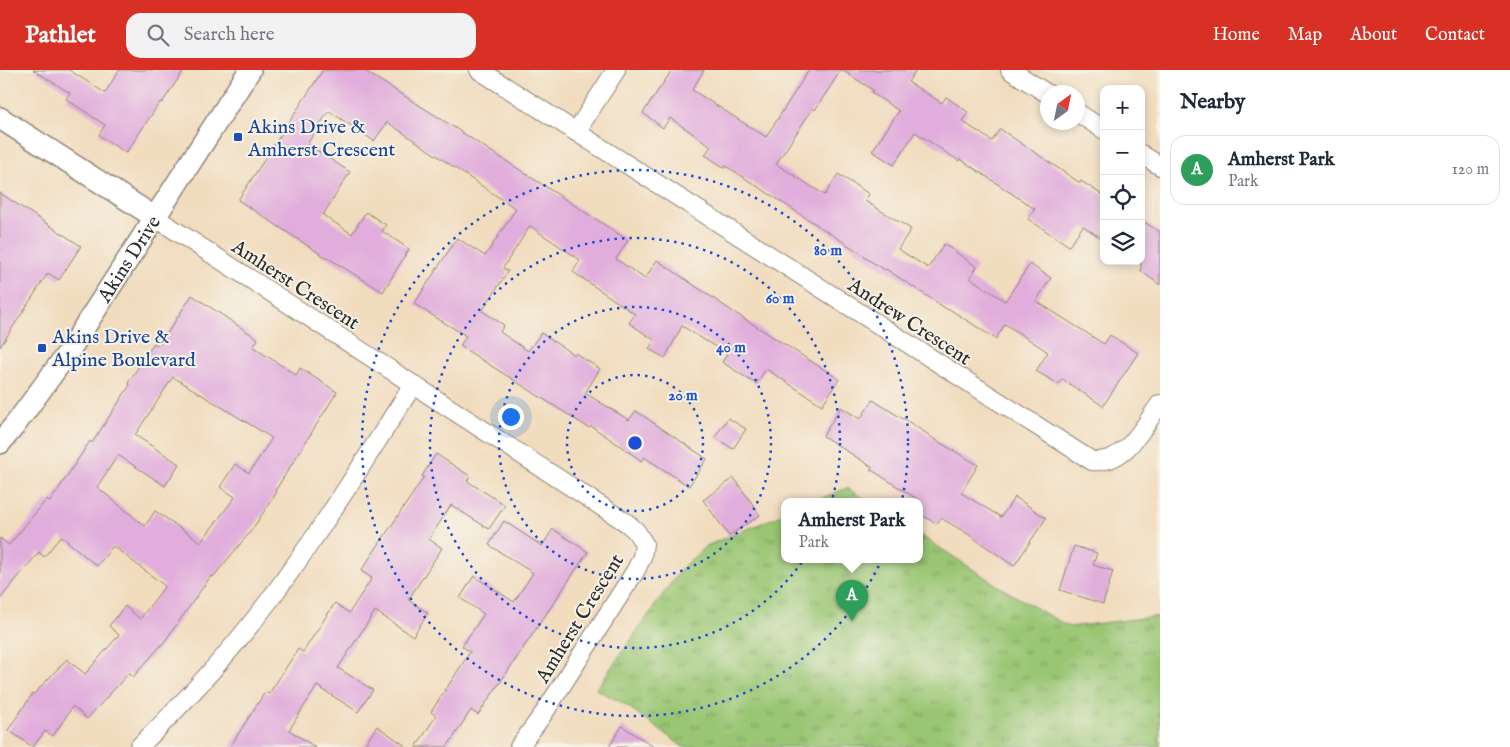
<!DOCTYPE html>
<html lang="en">
<head>
<meta charset="utf-8">
<style>
  :root { --surface:#fff; --page:#f2f2f3; --text:#1f2937; --muted:#747a83; --line:#e0e1e3; --accent:#d93025 }
  body { margin:0; font-family:"IM FELL English",serif; background:var(--page); color:var(--text) }
  .controls { position:absolute; right:15px; top:15px; display:grid; overflow:hidden; border-radius:10px; box-shadow:0 2px 8px #0003 }
  .controls button { width:45px; height:45px; display:grid; place-items:center; padding:0; border:0; border-bottom:1px solid var(--line); background:var(--surface); color:var(--text); font:25px sans-serif }
  .compass { position:absolute; left:1040px; top:15px; width:45px; height:45px; border-radius:50%; background:var(--surface); box-shadow:0 2px 8px #0003; rotate:33deg }
  .you { position:absolute; left:510px; top:346px; width:18px; height:18px; margin:-12px; border:4px solid #fff; border-radius:50%; background:#1a73e8; box-shadow:0 0 0 8px #1a73e833 }
  .badge { display:grid; place-items:center; width:32px; height:32px; border-radius:50%; background:var(--accent); color:#fff; font-size:16px; font-weight:700 }
  .pin { position:absolute; translate:-50% -41px; filter:drop-shadow(0 1px 2px #0008) }
  .pin::after { content:''; position:absolute; top:26px; width:18px; height:15px; background:inherit; clip-path:polygon(0 0,100% 0,50% 100%) }
  .popup { position:absolute; left:781px; top:428px; width:142px; height:65px; box-sizing:border-box; display:grid; place-content:center; border-radius:10px; background:var(--surface); filter:drop-shadow(0 1px 4px #0005); font-size:16px; white-space:nowrap; color:var(--muted) }
  .popup b { font-size:19px; color:var(--text) }
  .popup::after { content:''; position:absolute; left:50%; top:100%; margin-left:-10px; border:10px solid transparent; border-top-color:var(--surface) }
  .list { margin:0; padding:0; list-style:none }
  h2 { display:flex; justify-content:space-between; align-items:center; height:65px; margin:0; padding:0 20px; font-size:21px }
  h2 small { font-size:16px; font-weight:400; color:var(--muted) }
  .list li { display:grid; grid-template-columns:32px 1fr auto; gap:15px; align-items:center; box-sizing:border-box; height:70px; margin:0 10px 10px; padding:0 10px; border:1px solid var(--line); border-radius:15px }
  .list b { display:block; font-size:19px; white-space:nowrap }
  .list p { margin:0; font-size:16px; white-space:nowrap; color:var(--muted) }
  .list em { font-size:16px; font-style:normal; color:var(--muted) }
  .icon { flex:none; width:28px; height:28px; fill:none; stroke:currentColor; stroke-width:2; stroke-linecap:round; stroke-linejoin:round }
  .map { position:relative; flex:none; width:1160px; height:677px; overflow:hidden }
  header { display:flex; align-items:center; gap:30px; box-sizing:border-box; height:70px; padding:0 25px; background:var(--accent); color:#fff }
  header strong { font-size:24px }
  nav { display:flex; gap:28px; margin-inline-start:auto; font-size:18px }
  .search { width:350px; height:45px; background:var(--page); display:flex; align-items:center; gap:12px; box-sizing:border-box; padding:0 18px; border-radius:15px; color:var(--muted); font-size:19px }
  main { display:flex }
  aside { flex:1; background:var(--surface) }
  .map>svg:first-child { display:block }
</style>
</head>
<body>
<header>
<strong>Pathlet</strong>
<div class="search"><svg class="icon" aria-label="search" viewBox="0 0 24 24"><circle cx="10" cy="10" r="6"/><path d="M15 15l6 6"/></svg>Search here</div>
<nav><a>Home</a><a>Map</a><a>About</a><a>Contact</a></nav>
</header>
<main>
<div class="map">
<svg width="1160" height="677" viewBox="0 0 1160 677">
  <defs>
    <pattern id="park-tufts" width="24" height="20" patternUnits="userSpaceOnUse" patternTransform="scale(1.25)"><rect width="24" height="20" fill="#9ac673"/><path d="M3 7l-1-3M5 7V3M7 7l1-3M15 17l-1-3M17 17v-4M19 17l1-3" fill="none" stroke="#7ea15f"/></pattern>
  </defs>
  <rect width="100%" height="100%" fill="#f7f3e8"/>
  <filter id="ink" filterUnits="userSpaceOnUse"><feTurbulence type="fractalNoise" baseFrequency=".02" numOctaves="2"/><feDisplacementMap in="SourceGraphic" scale="10" xChannelSelector="R" yChannelSelector="G"/><feConvolveMatrix kernelMatrix="1 2 1 2 8 2 1 2 1" color-interpolation-filters="sRGB"/></filter>
  <filter id="wash" filterUnits="userSpaceOnUse"><feTurbulence type="fractalNoise" baseFrequency=".0096" numOctaves="4" result="noise"/><feDisplacementMap in="SourceGraphic" scale="20" xChannelSelector="R" yChannelSelector="G"/><feGaussianBlur stdDeviation="1.12" result="paint"/><feColorMatrix in="noise" values="0 0 0 0 0 0 0 0 0 0 0 0 0 0 0 0 0 1.4 0 .05"/><feComposite in="paint" operator="in"/></filter>
  <g filter="url(#wash)">
    <rect width="100%" height="100%" fill="#f1dcbe"/>
    <g fill="url(#park-tufts)" stroke="#62784f">
      <path d="M 847,418 L 869,432 L 812,432 Z"/>
      <path d="M 784,444 L 784,490 L 920,490 L 920,465 L 1003,519 L 1069,557 L 1160,546 L 1160,677 L 683,677 L 626,635 L 596,619 L 681,499 L 706,476 Z"/>
    </g>
    <g id="blocks">
      <g fill="#e1addc" fill-rule="evenodd">
        <path d="M 33,0 L 69,0 L 105,23 L 119,0 L 184,0 L 162,33 L 160,32 L 126,83 L 99,65 L 105,55 L 66,29 L 70,23 Z"/>
        <path d="M 323,0 L 363,0 L 438,47 L 628,170 L 616,189 L 645,209 L 657,190 L 732,241 L 839,309 L 822,335 L 766,299 L 756,314 L 722,292 L 727,284 L 682,256 L 665,288 L 649,279 L 654,270 L 629,253 L 635,244 L 573,202 L 580,190 L 530,156 L 503,198 L 508,201 L 482,241 L 504,255 L 500,262 L 528,281 L 541,263 L 574,285 L 575,283 L 600,299 L 585,323 L 629,350 L 636,341 L 707,389 L 689,416 L 644,387 L 642,391 L 591,356 L 589,358 L 460,276 L 466,266 L 414,234 L 457,168 L 485,186 L 516,139 L 387,52 L 374,71 L 329,41 L 307,74 L 350,102 L 323,145 L 352,164 L 366,142 L 386,155 L 382,161 L 409,179 L 383,222 L 325,186 L 325,187 L 238,130 Z"/>
        <path d="M 672,0 L 704,0 L 692,20 L 766,67 L 809,0 L 841,0 L 815,40 L 813,38 L 776,94 L 825,125 L 838,104 L 869,124 L 865,131 L 911,159 L 898,179 L 928,198 L 944,174 L 977,197 L 970,208 L 1005,231 L 1030,194 L 1051,208 L 1036,231 L 1104,274 L 1110,265 L 1138,283 L 1103,336 L 1062,309 L 1058,314 L 1036,301 L 1048,282 L 1005,254 L 996,269 L 949,239 L 948,240 L 886,199 L 885,200 L 864,187 L 865,186 L 726,96 L 725,98 L 705,85 L 711,76 L 670,48 L 663,58 L 643,43 Z"/>
        <path d="M 842,0 L 916,0 L 908,12 L 942,33 L 946,27 L 968,42 L 962,51 L 992,71 L 1000,59 L 1080,113 L 1081,111 L 1104,126 L 1104,170 L 1083,156 L 1069,176 L 1028,149 L 1035,139 L 960,89 L 959,91 L 915,62 L 894,95 L 872,81 L 899,41 L 872,23 L 873,20 Z"/>
        <path d="M 0,123 L 81,176 L 59,210 L 48,203 L 0,277 Z"/>
        <path d="M 1141,150 L 1160,162 L 1160,215 L 1141,201 Z"/>
        <path d="M 192,225 L 258,269 L 253,277 L 296,305 L 300,298 L 337,322 L 275,421 L 277,422 L 251,461 L 213,507 L 211,506 L 165,571 L 133,607 L 129,603 L 87,649 L 73,636 L 53,666 L 45,661 L 33,677 L 8,660 L 33,623 L 34,624 L 67,589 L 85,604 L 119,565 L 109,556 L 125,536 L 140,549 L 165,516 L 113,476 L 97,496 L 61,466 L 44,487 L 39,482 L 0,529 L 0,468 L 9,475 L 47,429 L 50,432 L 90,371 L 92,373 L 130,315 L 128,313 L 154,273 L 159,276 ZM 173,307 L 272,368 L 249,403 L 235,394 L 220,417 L 235,427 L 201,472 L 155,441 L 145,456 L 97,417 L 118,385 L 165,416 L 179,394 L 135,365 Z"/>
        <path d="M 873,330 L 903,349 L 903,348 L 929,365 L 929,366 L 978,395 L 961,423 L 1001,447 L 1015,427 L 1046,448 L 1014,496 L 968,464 L 941,448 L 937,454 L 920,444 L 920,431 L 870,399 L 872,397 L 823,366 L 841,337 L 860,349 Z"/>
        <path d="M 728,348 L 746,359 L 733,379 L 715,367 Z"/>
        <path d="M 436,384 L 470,406 L 467,411 L 505,435 L 489,459 L 451,435 L 429,469 L 442,478 L 408,530 L 428,543 L 413,566 L 375,541 L 338,598 L 373,620 L 358,642 L 317,616 L 289,660 L 315,677 L 230,677 L 265,622 L 269,624 L 298,579 L 303,582 L 335,533 L 349,543 L 372,508 L 361,501 L 424,407 L 422,406 Z"/>
        <path d="M 734,408 L 760,445 L 729,466 L 703,430 Z"/>
        <path d="M 504,451 L 542,476 L 553,459 L 588,482 L 478,645 L 471,640 L 447,677 L 416,677 L 436,646 L 431,642 L 470,582 L 462,576 L 484,544 L 460,528 L 474,506 L 514,532 L 533,503 L 489,475 Z"/>
        <path d="M 1074,476 L 1097,483 L 1093,495 L 1113,501 L 1103,534 L 1060,520 Z"/>
        <path d="M 377,656 L 407,677 L 363,677 Z"/>
        <path d="M 622,656 L 654,677 L 609,677 Z"/>
      </g>
    </g>
  </g>
  <g filter="url(#ink)">
    <use href="#blocks" fill-opacity="0" stroke="#8e8474" stroke-width="1"/>
    <g fill="none" stroke-linecap="round" stroke-linejoin="round">
      <g stroke="#8e8474" stroke-width="20">
        <g id="minor">
          <path d="M 479,0 L 1092,391 C 1126,394 1142,358 1160,334"/>
          <path d="M 1010,0 L 1048,24"/>
          <path d="M 1078,43 L 1104,60"/>
          <path d="M 576,62 L 616,0"/>
          <path d="M 1141,84 L 1160,96"/>
          <path d="M 156,148 L 627,453 L 636,461 L 644,474 L 642,487 L 636,500 L 544,643 L 519,677"/>
          <path d="M 139,677 C 185,632 229,584 268,532 C 320,463 366,388 413,315"/>
        </g>
      </g>
      <g stroke="#8e8474" stroke-width="24">
        <g id="tertiary">
          <path d="M 0,48 L 156,148"/>
          <path id="s1" d="M 0,373 L 15,355 L 67,284 L 250,0"/>
        </g>
      </g>
      <use href="#minor" stroke="#fff" stroke-width="18"/>
      <use href="#tertiary" stroke="#fff" stroke-width="21"/>
    </g>
  </g>
  <g fill="none" stroke="#1d4ed8" stroke-width="2.5" stroke-dasharray="2.5 5">
    <circle cx="635" cy="373" r="68"/>
    <circle cx="635" cy="373" r="136"/>
    <circle cx="635" cy="373" r="205"/>
    <circle cx="635" cy="373" r="273"/>
  </g>
  <g fill="#1a4fb4" stroke="#f7f3e8" stroke-width="2">
    <rect x="233" y="62" width="10" height="10" rx="2.5"/>
    <rect x="37" y="273" width="10" height="10" rx="2.5"/>
  </g>
  <g text-anchor="middle" stroke-width="4" stroke-linejoin="round" paint-order="stroke">
    <g font-size="20" fill="#164399" stroke="#f7f3e8" text-anchor="start">
      <text x="248" y="63">Akins Drive &amp;<tspan x="248" dy="23">Amherst Crescent</tspan></text>
      <text x="52" y="273">Akins Drive &amp;<tspan x="52" dy="23">Alpine Boulevard</tspan></text>
    </g>
    <g font-size="20" fill="#2b2b2b" stroke="#f7f3e8">
      <text dy="7" stroke="none"><textPath href="#s1" startOffset="225">Akins Drive</textPath></text>
      <text transform="translate(296 214) rotate(33)" y="7">Amherst Crescent</text>
      <text transform="translate(910 251) rotate(33)" y="7">Andrew Crescent</text>
      <text transform="translate(579 548) rotate(-58)" y="7">Amherst Crescent</text>
    </g>
  </g>
  <circle cx="635" cy="373" r="8" fill="#1d4ed8" stroke="#f7f3e8" stroke-width="2.5"/>
  <g font-size="15" text-anchor="middle" font-weight="bold" fill="#1d4ed8" stroke="#f7f3e8" stroke-width="4" stroke-linejoin="round" paint-order="stroke">
    <text x="828" y="185">80 m</text>
    <text x="780" y="233">60 m</text>
    <text x="731" y="282">40 m</text>
    <text x="683" y="330">20 m</text>
  </g>
</svg>
<div class="controls">
<button>+</button>
<button>−</button>
<button><svg class="icon" aria-label="locate" viewBox="0 0 24 24"><circle cx="12" cy="12" r="6"/><path d="M12 2v4M12 18v4M2 12h4M18 12h4"/></svg></button>
<button><svg class="icon" aria-label="layers" viewBox="0 0 24 24"><path d="M12 4l9 5-9 5-9-5zM3 14l9 5 9-5"/></svg></button>
</div>
<svg class="compass" viewBox="-18 -18 36 36"><path d="M0-13l5 13h-10z" fill="#e53935"/><path d="M0 13l5-13h-10z" fill="#747a83"/></svg>
<div class="you"></div>
<div class="pin badge" style="left:852px;top:551px;background:#2e9e5b">A</div>
<div class="popup"><b>Amherst Park</b>Park</div>
</div>
<aside>
<h2>Nearby<small></small></h2>
<ul class="list">
<li><span class="badge" style="background:#2e9e5b">A</span><div><b>Amherst Park</b><p>Park</p></div><em>120 m</em></li>
</ul>
</aside>
</main>
</body>
</html>
